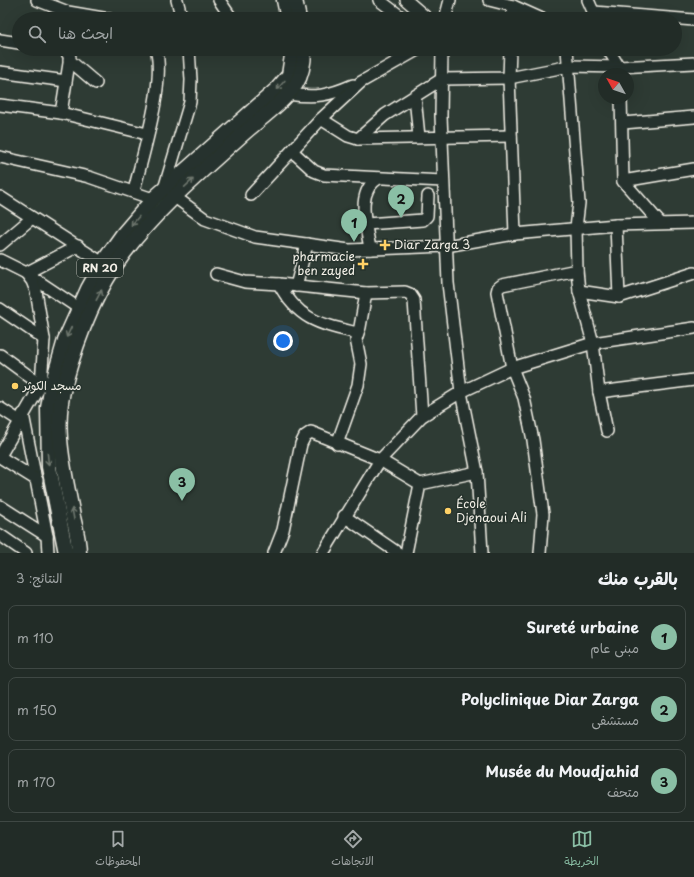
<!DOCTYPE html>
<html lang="ar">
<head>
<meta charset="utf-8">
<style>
  :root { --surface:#222c27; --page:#2a342f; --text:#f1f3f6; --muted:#a2a7a7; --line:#3f4844; --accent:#8abfa5 }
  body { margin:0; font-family:"Playpen Sans","Playpen Sans Arabic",sans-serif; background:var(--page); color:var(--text); direction:rtl }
  .compass { position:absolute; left:598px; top:68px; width:36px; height:36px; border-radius:50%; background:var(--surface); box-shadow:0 4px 16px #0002; rotate:310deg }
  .you { position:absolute; left:283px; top:341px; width:14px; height:14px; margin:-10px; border:3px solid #fff; border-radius:50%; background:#1a73e8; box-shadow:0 0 0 6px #1a73e833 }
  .badge { display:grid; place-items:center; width:26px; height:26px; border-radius:50%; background:var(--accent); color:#111; font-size:13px; font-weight:700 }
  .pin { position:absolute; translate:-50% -33px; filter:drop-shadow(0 1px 2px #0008) }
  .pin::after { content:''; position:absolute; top:21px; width:14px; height:12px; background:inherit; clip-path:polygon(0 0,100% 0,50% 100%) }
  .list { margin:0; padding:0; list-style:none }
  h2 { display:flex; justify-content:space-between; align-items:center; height:52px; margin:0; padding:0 16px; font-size:17px }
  h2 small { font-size:13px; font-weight:400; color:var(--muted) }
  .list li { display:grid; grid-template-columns:26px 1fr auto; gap:12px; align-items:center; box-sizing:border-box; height:64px; margin:0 8px 8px; padding:0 8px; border:1px solid var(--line); border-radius:8px }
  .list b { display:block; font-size:15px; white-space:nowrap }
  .list p { margin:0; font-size:13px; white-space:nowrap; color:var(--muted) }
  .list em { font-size:13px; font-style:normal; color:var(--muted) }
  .icon { flex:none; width:22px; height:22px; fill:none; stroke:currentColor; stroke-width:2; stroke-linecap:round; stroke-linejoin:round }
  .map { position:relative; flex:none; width:694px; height:553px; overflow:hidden; direction:ltr }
  .search { position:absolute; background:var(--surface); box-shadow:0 4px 16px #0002; left:12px; right:12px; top:12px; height:44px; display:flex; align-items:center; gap:10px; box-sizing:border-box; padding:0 14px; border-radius:22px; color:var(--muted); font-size:15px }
  .sheet { height:268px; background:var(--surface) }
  nav { display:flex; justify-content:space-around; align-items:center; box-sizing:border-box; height:56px; border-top:1px solid var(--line); background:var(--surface); font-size:11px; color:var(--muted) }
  nav a { display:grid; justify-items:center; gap:2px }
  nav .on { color:var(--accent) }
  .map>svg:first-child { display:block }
</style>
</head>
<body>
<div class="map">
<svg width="694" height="553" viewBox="0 0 694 553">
  <rect width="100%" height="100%" fill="#2e3b34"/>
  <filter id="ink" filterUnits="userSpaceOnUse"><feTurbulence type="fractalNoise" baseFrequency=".025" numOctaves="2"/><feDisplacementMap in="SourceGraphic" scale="8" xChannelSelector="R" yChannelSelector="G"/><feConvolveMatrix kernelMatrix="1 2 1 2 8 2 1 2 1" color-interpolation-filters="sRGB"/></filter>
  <g filter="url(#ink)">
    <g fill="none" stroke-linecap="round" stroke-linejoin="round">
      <g stroke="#f4f1e8" stroke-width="14">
        <g id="minor">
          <path d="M 37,0 L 68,12 L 109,19"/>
          <path d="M 177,0 L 182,19"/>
          <path d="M 219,0 L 232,19"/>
          <path d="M 379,0 L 404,19"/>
          <path d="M 406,0 L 428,19"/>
          <path d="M 489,0 L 513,6 L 542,19"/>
          <path d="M 588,0 L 596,18"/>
          <path d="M 594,12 L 694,20"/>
          <path d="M 445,19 L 450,0"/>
          <path d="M 512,19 L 513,6"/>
          <path d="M 0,40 L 19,43"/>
          <path d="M 189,49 L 191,80 L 190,102 L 164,189 L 205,219 L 255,237 L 349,250 L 446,246 L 515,234 L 616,225 L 694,223"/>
          <path d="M 442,49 L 441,116 L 448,283 L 461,392 L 477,472 L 482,553"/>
          <path d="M 510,49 L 509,78 L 515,234"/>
          <path d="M 567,49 L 579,203 L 576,228 L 577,270 L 579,291 L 593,343 L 599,392 L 607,431"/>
          <path d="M 608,49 L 619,67 L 619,71"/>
          <path d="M 69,60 L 96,83"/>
          <path d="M 0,72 L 66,81"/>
          <path d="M 288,94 C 315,98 328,96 353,85"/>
          <path d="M 415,97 L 419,137"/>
          <path d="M 621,98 L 623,181 L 694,169"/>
          <path d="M 0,105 L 61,113 L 147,134"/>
          <path d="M 61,113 L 70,57 L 64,49"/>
          <path d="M 321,119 L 348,136 L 358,139 L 511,136"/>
          <path d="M 623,123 L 694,117"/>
          <path d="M 358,139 L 385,115 L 442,79 L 509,78 L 570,66 L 619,67 L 694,63"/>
          <path d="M 292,151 L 314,171 L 324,175 L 443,181"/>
          <path d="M 0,157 L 89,177 L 153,199"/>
          <path d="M 623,181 L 660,223"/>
          <path d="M 134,191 C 142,156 166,82 156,49"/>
          <path d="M 251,195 L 321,119 L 361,82 L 419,49"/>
          <path d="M 0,197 L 109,267"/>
          <path d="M 366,224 L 423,220 L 427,216 L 428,196"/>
          <path d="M 616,225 L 619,297"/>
          <path d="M 0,245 L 32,218"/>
          <path d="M 370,249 C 367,227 354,192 379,178"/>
          <path d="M 0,260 L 26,273 L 80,309"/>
          <path d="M 216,274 L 245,282 L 279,284"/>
          <path d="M 296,286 L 307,244"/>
          <path d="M 579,291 L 619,297 L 694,273"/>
          <path d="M 0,309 L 44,339"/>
          <path d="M 357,333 C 320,324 298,320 279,284 L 366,293 L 405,292 L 410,294 L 414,300 L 422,416"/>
          <path d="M 0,355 L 41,385"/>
          <path d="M 599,392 L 694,380"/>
          <path d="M 0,408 L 20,421"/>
          <path d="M 23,414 L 47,536 L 48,553"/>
          <path d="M 337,444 L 358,385 L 361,364 L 356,339 L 360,327 L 366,293"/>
          <path d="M 0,456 L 41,385 L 44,339 L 36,291 L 32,281 L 26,273 L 78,246"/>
          <path d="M 0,457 L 37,480"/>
          <path d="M 420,484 L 477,472"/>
          <path d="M 0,506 L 47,536"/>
          <path d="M 344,516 L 398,553"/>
          <path d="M 0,535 L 26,553"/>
          <path d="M 274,553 L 283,530 L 301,444 L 305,436 L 311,432 L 380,460 L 420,484 L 406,553"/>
          <path d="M 323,553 L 380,460 L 422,416 L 461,392 L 512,368 L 593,343 L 694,328"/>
          <path d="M 540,553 L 543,514 L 533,440 L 524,398 L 512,368 L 497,292 L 498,288 L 502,285 L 577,270"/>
        </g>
      </g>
      <g stroke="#f4f1e8" stroke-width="17">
        <g id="major">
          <path d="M 284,0 L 288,19"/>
          <path d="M 295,0 L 299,19"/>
          <path d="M 66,553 L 49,467 L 48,408 L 52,385 L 65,340 L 88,289 L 103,262 L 123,234 L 153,199 L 277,89 L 289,75 L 293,49"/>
          <path d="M 79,553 C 79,541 76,529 73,517 C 65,472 52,429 65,383 C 77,339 96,290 124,253 C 158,208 202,171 243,134 C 261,118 283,103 296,84 C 303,73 304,61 304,49"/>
        </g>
      </g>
      <use href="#minor" stroke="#26332d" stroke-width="11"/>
      <use href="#major" stroke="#26332d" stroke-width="14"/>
    </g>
    <defs><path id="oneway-shaft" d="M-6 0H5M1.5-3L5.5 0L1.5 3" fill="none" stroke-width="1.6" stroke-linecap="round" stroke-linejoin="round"/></defs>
    <g stroke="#6e766e">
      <use href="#oneway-shaft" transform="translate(281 85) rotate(130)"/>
      <use href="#oneway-shaft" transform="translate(189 183) rotate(-43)"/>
      <use href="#oneway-shaft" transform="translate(135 221) rotate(130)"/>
      <use href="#oneway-shaft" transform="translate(99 295) rotate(-62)"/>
      <use href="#oneway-shaft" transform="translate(69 332) rotate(115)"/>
      <use href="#oneway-shaft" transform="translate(48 459) rotate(84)"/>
      <use href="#oneway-shaft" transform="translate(73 514) rotate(-100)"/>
    </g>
  </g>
  <g fill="#ffd166" stroke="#26332d" stroke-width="1.5">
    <path d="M383 239h4v4h4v4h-4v4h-4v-4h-4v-4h4z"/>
    <path d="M361 258h4v4h4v4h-4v4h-4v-4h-4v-4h4z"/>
    <circle cx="15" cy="386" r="4"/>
    <circle cx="448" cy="511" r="4"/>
  </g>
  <g text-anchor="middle" stroke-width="3" stroke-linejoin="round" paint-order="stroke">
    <rect fill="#26332d" stroke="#b6b8b0" stroke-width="1" x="77" y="259" width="46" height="18" rx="3"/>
    <g font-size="11" font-weight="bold" fill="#f4f1e8">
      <text x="100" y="272">RN 20</text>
    </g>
    <g font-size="12" fill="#f4f1e8" stroke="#26332d" text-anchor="start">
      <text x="394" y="249">Diar Zarga 3</text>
      <text x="355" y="261" text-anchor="end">pharmacie<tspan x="355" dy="14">ben zayed</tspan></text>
      <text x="23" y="390">مسجد الكوثر</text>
      <text x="456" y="508">École<tspan x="456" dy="14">Djenaoui Ali</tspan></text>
    </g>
  </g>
</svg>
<svg class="compass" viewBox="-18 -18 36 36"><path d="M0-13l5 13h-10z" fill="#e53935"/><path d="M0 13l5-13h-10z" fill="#a2a7a7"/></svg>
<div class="you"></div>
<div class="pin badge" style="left:354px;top:242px">1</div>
<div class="pin badge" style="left:401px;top:218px">2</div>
<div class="pin badge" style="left:182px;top:501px">3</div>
<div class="search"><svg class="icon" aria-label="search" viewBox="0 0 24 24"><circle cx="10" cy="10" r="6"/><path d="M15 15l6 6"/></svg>ابحث هنا</div>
</div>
<section class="sheet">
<h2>بالقرب منك<small>النتائج: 3</small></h2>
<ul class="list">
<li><span class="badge">1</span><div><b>Sureté urbaine</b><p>مبنى عام</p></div><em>110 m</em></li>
<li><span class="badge">2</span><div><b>Polyclinique Diar Zarga</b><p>مستشفى</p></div><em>150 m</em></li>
<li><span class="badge">3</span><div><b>Musée du Moudjahid</b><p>متحف</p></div><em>170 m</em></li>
</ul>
</section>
<nav>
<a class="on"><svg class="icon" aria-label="map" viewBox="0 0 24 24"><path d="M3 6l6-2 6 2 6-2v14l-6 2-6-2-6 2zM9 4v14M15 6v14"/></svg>الخريطة</a>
<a><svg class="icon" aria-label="directions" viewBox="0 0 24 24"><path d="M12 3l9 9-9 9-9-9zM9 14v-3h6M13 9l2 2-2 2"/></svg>الاتجاهات</a>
<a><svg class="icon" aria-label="saved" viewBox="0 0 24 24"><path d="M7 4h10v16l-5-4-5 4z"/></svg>المحفوظات</a>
</nav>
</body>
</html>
